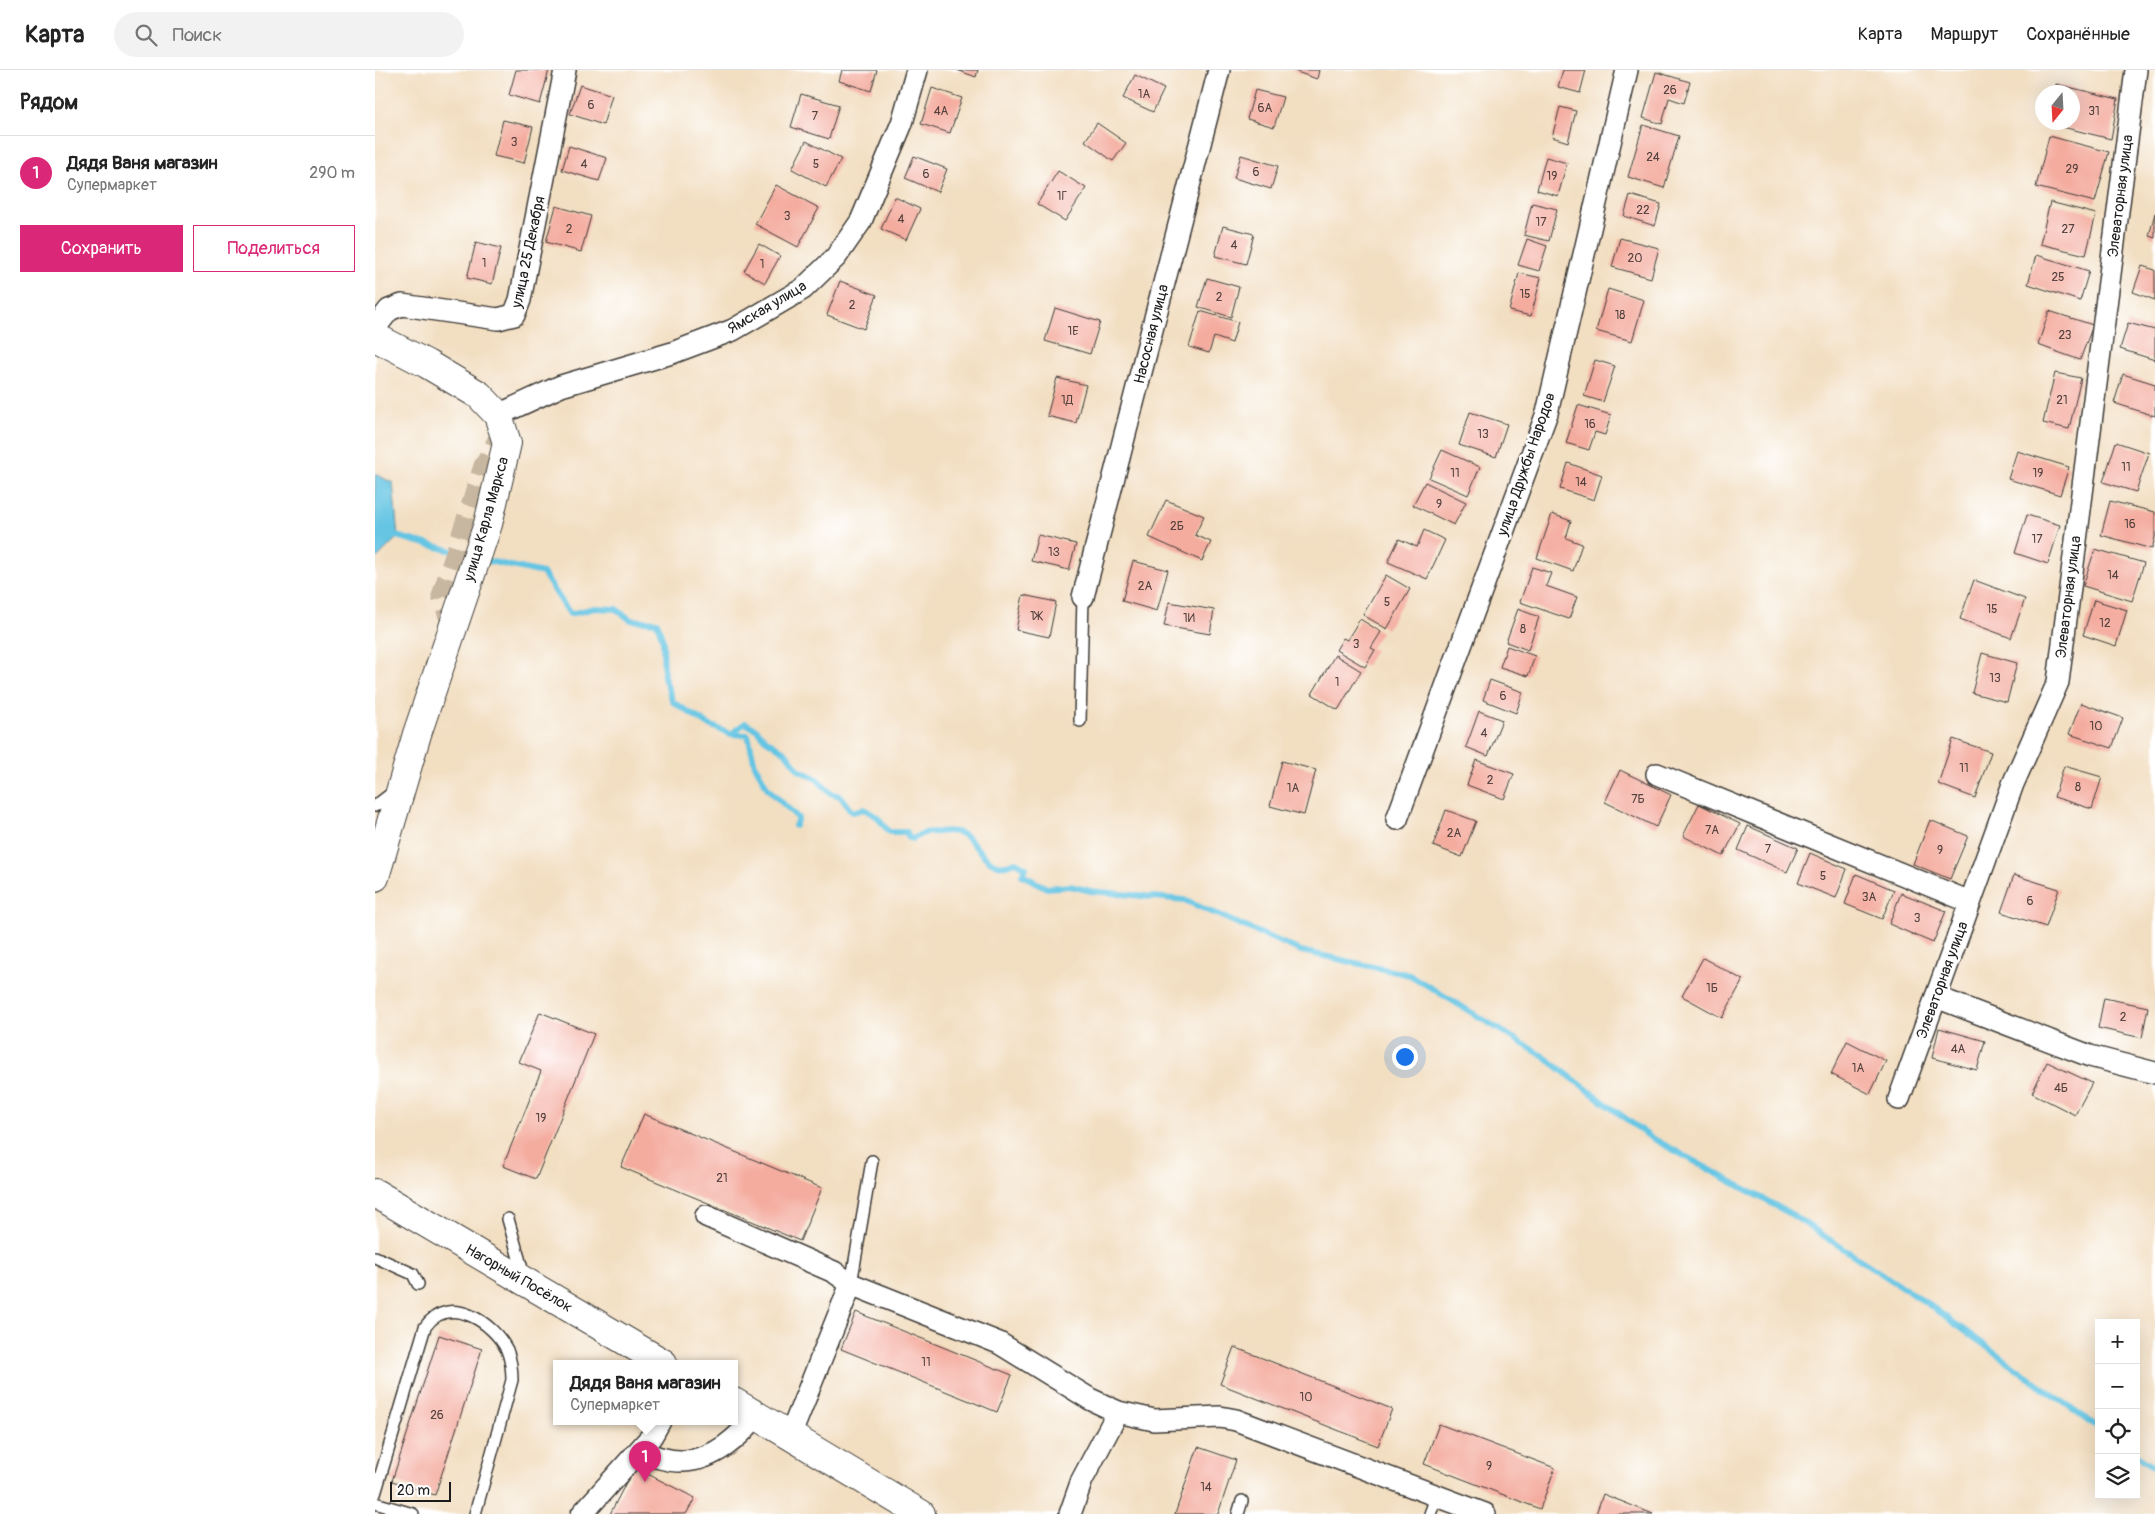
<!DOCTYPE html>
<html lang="ru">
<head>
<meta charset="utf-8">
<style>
  :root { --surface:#fff; --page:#f2f2f2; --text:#222; --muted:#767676; --line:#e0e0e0; --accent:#db2777 }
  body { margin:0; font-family:Pangolin,sans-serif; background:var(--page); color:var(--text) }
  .controls { position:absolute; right:15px; bottom:15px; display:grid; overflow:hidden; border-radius:0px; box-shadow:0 5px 20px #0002 }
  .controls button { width:45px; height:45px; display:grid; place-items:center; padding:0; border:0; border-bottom:1px solid var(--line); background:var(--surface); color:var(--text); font:25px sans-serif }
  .compass { position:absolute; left:1660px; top:15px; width:45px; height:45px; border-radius:50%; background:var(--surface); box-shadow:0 5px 20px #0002; rotate:198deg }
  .scale { position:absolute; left:15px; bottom:12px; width:61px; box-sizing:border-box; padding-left:5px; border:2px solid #1c1c1c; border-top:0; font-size:14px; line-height:18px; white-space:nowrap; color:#1c1c1c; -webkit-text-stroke:4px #fff; paint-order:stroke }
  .you { position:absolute; left:1029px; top:986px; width:18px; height:18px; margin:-12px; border:4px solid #fff; border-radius:50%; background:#1a73e8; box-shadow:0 0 0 8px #1a73e833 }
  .badge { display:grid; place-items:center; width:32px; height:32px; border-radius:50%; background:var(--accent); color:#fff; font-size:16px; font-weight:700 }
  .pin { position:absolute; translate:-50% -41px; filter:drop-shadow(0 1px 2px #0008) }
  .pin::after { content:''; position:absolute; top:26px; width:18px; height:15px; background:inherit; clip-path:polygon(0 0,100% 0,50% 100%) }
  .popup { position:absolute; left:178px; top:1290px; width:185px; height:65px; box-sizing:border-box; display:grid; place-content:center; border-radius:0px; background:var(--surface); filter:drop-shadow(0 1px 4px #0005); font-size:16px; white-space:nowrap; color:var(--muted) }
  .popup b { font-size:19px; color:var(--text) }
  .popup::after { content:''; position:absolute; left:50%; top:100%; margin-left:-10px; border:10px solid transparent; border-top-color:var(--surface) }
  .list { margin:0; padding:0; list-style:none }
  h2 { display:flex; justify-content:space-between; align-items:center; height:65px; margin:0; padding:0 20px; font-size:21px }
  h2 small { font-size:16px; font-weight:400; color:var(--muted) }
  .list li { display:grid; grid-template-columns:32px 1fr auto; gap:15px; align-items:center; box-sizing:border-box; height:75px; padding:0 20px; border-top:1px solid var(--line) }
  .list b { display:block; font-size:19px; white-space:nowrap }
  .list p { margin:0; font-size:16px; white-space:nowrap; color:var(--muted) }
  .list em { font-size:16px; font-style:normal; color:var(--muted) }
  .actions { display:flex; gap:10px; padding:15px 20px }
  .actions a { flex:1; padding:11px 0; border:1px solid var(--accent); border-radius:0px; text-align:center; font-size:18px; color:var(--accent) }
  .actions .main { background:var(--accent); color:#fff }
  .icon { flex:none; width:28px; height:28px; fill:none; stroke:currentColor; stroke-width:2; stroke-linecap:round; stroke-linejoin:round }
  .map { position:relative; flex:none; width:1780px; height:1444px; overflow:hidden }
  header { display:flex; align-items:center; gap:30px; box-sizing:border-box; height:70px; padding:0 25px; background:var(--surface); border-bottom:1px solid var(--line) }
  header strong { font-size:24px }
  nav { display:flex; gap:28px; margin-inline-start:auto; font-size:18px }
  .search { width:350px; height:45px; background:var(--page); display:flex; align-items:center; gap:12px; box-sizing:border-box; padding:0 18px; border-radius:28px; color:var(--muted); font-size:19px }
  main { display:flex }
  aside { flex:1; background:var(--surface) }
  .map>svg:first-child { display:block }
</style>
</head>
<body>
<header>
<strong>Карта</strong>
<div class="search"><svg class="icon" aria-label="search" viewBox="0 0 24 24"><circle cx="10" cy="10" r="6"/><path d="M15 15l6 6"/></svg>Поиск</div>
<nav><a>Карта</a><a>Маршрут</a><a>Сохранённые</a></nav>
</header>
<main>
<aside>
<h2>Рядом<small></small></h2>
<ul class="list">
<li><span class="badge">1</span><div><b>Дядя Ваня магазин</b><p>Супермаркет</p></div><em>290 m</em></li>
</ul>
<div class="actions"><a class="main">Сохранить</a><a>Поделиться</a></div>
</aside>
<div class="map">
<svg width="1780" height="1444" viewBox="0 0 1780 1444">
  <rect width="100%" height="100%" fill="#fff"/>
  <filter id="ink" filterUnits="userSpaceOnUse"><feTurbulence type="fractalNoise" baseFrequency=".02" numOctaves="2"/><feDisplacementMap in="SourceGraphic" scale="10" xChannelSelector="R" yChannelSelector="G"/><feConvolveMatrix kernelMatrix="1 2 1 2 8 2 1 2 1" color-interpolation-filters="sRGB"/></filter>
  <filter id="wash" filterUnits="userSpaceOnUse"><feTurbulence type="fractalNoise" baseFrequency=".0096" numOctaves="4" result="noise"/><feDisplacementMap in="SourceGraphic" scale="20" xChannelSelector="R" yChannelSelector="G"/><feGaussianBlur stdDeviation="1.12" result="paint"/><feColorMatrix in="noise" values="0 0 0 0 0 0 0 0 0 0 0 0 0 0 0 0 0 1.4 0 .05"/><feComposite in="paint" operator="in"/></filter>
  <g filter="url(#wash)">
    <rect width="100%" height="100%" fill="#f2dec1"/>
    <path fill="#65c5e3" stroke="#407080" d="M 0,404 L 18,413 L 23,467 L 0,490 Z"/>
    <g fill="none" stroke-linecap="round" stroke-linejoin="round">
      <g stroke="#65c5e3" stroke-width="6">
        <path d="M 17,465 L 97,486"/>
        <path d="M 109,490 L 168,503 L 195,544 L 220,538 L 241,539 L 256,550 L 282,552 L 288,571 L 289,607 L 298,632 L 334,655 L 356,664 L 370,653 L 381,659 L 390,669 L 411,683 L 424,700 L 442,709 L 455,723 L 465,726 L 477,742 L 489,739 L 502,747 L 514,762 L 532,762 L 533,767 L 538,769 C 549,761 551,763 563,762 C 599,757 595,779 618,793 C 626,798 634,794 641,792 L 651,798 L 647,805 L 672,818 L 695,816 L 716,821 L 809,830 L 926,881 L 1035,905 L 1168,986 L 1275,1067 L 1414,1143 L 1550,1232 L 1724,1358"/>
        <path d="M 356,664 L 373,665 L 380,695 L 393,719 L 423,748 L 420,756"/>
        <path d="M 1761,1384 L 1780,1398"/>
      </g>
    </g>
    <g id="blocks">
      <g fill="#f4ac9f">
        <path d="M 141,0 L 174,0 L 165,34 L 134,25 Z"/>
        <path d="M 467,0 L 502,0 L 496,21 L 464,11 Z"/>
        <path d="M 582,0 L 603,0 L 601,7 Z"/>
        <path d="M 916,0 L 944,0 L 942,9 Z"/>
        <path d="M 1188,0 L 1211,0 L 1205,23 L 1183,17 Z"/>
        <path d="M 1281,2 L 1315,12 L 1309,33 L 1294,28 L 1287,54 L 1268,48 Z"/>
        <path d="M 760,5 L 789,19 L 778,42 L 748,28 Z"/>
        <path d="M 1681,14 L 1743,29 L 1736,69 L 1671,53 L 1698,52 L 1698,22 L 1680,22 Z"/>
        <path d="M 205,15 L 237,25 L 228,55 L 195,44 Z"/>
        <path d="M 557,18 L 587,28 L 575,63 L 546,54 Z"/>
        <path d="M 880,20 L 908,27 L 899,57 L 872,49 Z"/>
        <path d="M 426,24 L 464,35 L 454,69 L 416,57 Z"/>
        <path d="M 1185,37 L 1201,41 L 1193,72 L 1177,67 Z"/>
        <path d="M 128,50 L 158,57 L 149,93 L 119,86 Z"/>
        <path d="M 722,53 L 751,73 L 738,91 L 710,71 Z"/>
        <path d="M 1268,55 L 1304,66 L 1289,118 L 1253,107 Z"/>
        <path d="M 1674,66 L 1734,82 L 1720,132 L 1661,117 Z"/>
        <path d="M 431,71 L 466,89 L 451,117 L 417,99 Z"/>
        <path d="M 194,76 L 232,88 L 224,111 L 187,100 Z"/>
        <path d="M 866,85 L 903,96 L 896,119 L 859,108 Z"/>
        <path d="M 539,86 L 572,99 L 563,122 L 530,108 Z"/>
        <path d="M 1171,87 L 1192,93 L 1183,126 L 1162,120 Z"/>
        <path d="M 683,101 L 711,118 L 690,151 L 662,134 Z"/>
        <path d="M 401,115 L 444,138 L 423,177 L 380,154 Z"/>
        <path d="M 1255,125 L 1286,134 L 1280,156 L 1249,146 Z"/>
        <path d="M 520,127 L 545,139 L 531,170 L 506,159 Z"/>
        <path d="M 1675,132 L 1721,144 L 1711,185 L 1665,174 Z"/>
        <path d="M 1157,133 L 1182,139 L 1174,171 L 1149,165 Z"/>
        <path d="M 181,136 L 216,146 L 206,182 L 171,172 Z"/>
        <path d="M 1780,143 L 1780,168 L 1774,166 Z"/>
        <path d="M 848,156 L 879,164 L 871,194 L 840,186 Z"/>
        <path d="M 1245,168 L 1284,178 L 1276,208 L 1237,197 Z"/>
        <path d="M 1152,169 L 1172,176 L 1164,201 L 1143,195 Z"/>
        <path d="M 101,172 L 126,178 L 117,214 L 92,208 Z"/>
        <path d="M 384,174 L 405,186 L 390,213 L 369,201 Z"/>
        <path d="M 1661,185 L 1714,201 L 1705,231 L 1653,214 Z"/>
        <path d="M 1767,196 L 1780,200 L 1780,230 L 1758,222 Z"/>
        <path d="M 1144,203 L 1166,208 L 1156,246 L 1134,241 Z"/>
        <path d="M 832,208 L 864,217 L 856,247 L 823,237 Z"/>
        <path d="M 465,211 L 502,225 L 489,259 L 452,245 Z"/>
        <path d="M 1233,219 L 1269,230 L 1257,271 L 1221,261 Z"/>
        <path d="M 680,238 L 725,252 L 715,284 L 670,271 Z"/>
        <path d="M 825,241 L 863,252 L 857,273 L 839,267 L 834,283 L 814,277 Z"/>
        <path d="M 1674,241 L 1718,255 L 1705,290 L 1663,275 Z"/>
        <path d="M 1753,253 L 1780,260 L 1780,290 L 1745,279 Z"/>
        <path d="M 1220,290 L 1240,296 L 1228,332 L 1209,326 Z"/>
        <path d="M 1680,303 L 1706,308 L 1694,359 L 1668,353 Z"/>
        <path d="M 1748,304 L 1780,314 L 1780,346 L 1739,333 Z"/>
        <path d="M 682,308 L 711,315 L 701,353 L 672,346 Z"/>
        <path d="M 1203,335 L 1236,345 L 1230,365 L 1220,362 L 1214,380 L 1191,373 Z"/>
        <path d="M 1095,342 L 1132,354 L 1121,387 L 1084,375 Z"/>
        <path d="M 1741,372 L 1774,383 L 1761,422 L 1728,412 Z"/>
        <path d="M 1067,380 L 1105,397 L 1093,425 L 1054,408 Z"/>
        <path d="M 1642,381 L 1694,397 L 1685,425 L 1633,409 Z"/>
        <path d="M 1193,393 L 1227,405 L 1219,430 L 1185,419 Z"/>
        <path d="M 1050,412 L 1091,432 L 1079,455 L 1038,435 Z"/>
        <path d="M 791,430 L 829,446 L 820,465 L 836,472 L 827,491 L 774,467 Z"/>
        <path d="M 1735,431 L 1780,442 L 1780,467 L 1777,479 L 1726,465 Z"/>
        <path d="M 1177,444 L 1196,451 L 1191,468 L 1207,474 L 1198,501 L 1162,488 Z"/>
        <path d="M 1652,445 L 1685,455 L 1673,494 L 1640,483 Z"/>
        <path d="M 1049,460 L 1070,470 L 1052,509 L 1013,492 L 1024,469 L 1042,477 Z"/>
        <path d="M 663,465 L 701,474 L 694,500 L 656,491 Z"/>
        <path d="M 1720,479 L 1769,493 L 1757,531 L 1708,516 Z"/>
        <path d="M 758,491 L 793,500 L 782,541 L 747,531 Z"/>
        <path d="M 1157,497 L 1176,503 L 1171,516 L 1202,527 L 1194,549 L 1145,532 Z"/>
        <path d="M 1011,505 L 1035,519 L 1012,559 L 988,545 Z"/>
        <path d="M 1599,510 L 1650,529 L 1636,568 L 1585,549 Z"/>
        <path d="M 648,525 L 681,532 L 674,567 L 641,560 Z"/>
        <path d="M 1719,530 L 1752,540 L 1741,576 L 1708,565 Z"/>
        <path d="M 794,532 L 839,540 L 835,564 L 789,556 Z"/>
        <path d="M 1143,539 L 1164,547 L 1153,580 L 1131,572 Z"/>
        <path d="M 985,549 L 1006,562 L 996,578 L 1000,580 L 990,597 L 961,580 L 968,568 L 972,570 Z"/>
        <path d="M 1132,576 L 1160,586 L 1153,606 L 1125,597 Z"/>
        <path d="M 1607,583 L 1642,593 L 1632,632 L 1597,623 Z"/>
        <path d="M 960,585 L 986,601 L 963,640 L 937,624 Z"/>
        <path d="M 1115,610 L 1148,622 L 1141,643 L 1108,630 Z"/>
        <path d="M 1706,633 L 1748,648 L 1737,678 L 1694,664 Z"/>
        <path d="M 1104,641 L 1127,650 L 1113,686 L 1091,677 Z"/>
        <path d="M 1578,669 L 1616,682 L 1600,728 L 1563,714 Z"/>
        <path d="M 1101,690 L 1139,704 L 1129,729 L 1092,715 Z"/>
        <path d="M 907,691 L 941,700 L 929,745 L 895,736 Z"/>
        <path d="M 1689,696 L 1727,707 L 1717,739 L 1679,727 Z"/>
        <path d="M 1245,700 L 1296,725 L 1281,757 L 1230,732 Z"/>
        <path d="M 1324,734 L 1365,754 L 1348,786 L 1308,766 Z"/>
        <path d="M 1071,740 L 1101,751 L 1087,787 L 1058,776 Z"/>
        <path d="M 1555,750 L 1593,766 L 1575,809 L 1538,794 Z"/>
        <path d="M 1373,756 L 1423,778 L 1412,802 L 1363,780 Z"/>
        <path d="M 1435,783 L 1472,799 L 1461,828 L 1423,813 Z"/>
        <path d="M 1481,804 L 1519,820 L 1507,849 L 1470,834 Z"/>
        <path d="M 1639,805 L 1684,819 L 1671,857 L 1626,842 Z"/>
        <path d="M 1526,823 L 1571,841 L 1558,873 L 1514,854 Z"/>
        <path d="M 1328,888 L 1368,910 L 1347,948 L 1307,926 Z"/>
        <path d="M 1729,928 L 1773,937 L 1767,968 L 1723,958 Z"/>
        <path d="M 165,942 L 219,964 L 161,1109 L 128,1096 L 166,1001 L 144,992 Z"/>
        <path d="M 1564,958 L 1610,971 L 1602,1000 L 1557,988 Z"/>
        <path d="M 1472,971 L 1511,991 L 1495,1024 L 1456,1004 Z"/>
        <path d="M 1672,992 L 1717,1013 L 1700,1045 L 1657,1023 Z"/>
        <path d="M 269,1044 L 447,1118 L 425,1171 L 246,1097 Z"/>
        <path d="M 481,1242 L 637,1305 L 622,1342 L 466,1279 Z"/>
        <path d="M 64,1265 L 107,1279 L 60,1425 L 17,1411 Z"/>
        <path d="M 859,1277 L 1017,1339 L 1003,1376 L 845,1314 Z"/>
        <path d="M 1064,1354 L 1180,1398 L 1165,1439 L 1049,1394 Z"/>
        <path d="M 823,1377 L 861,1390 L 843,1444 L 800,1444 Z"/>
        <path d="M 259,1397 L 320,1428 L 311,1444 L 235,1444 Z"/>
        <path d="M 1228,1424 L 1278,1444 L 1221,1444 Z"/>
      </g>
    </g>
  </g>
  <g filter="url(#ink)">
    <use href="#blocks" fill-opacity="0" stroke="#3c3935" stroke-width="1"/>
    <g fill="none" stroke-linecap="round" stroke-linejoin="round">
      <path stroke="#c7b7a0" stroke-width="21" stroke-dasharray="21 11" stroke-linecap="butt" d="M 78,558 L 67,526 L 109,396 L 128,361"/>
      <g stroke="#3c3935" stroke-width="14">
        <g id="lane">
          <path d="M 705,651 L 708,527"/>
          <path d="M 0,736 L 21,720"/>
          <path d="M 133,1149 L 149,1206"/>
          <path d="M 0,1187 L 38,1204 L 43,1214"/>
          <path d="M 476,1214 L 497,1091"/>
          <path d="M 0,1424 L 50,1257 C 74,1223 118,1252 132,1280 C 136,1290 137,1300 137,1310 L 100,1444"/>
          <path d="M 0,1433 L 38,1444"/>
          <path d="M 863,1444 L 867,1431"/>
          <path d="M 1055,1444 L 1062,1425"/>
        </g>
      </g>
      <g stroke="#3c3935" stroke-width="24">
        <g id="street">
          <path d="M 0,258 L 14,240 L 27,235 L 123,249 L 139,245 L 145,230 L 190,0"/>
          <path d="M 123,345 L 186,316 L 297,283 L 358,260 L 428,219 L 461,187 L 486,151 L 527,53 L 542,0"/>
          <path d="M 708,527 L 844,0"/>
          <path d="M 1282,704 L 1595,832"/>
          <path d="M 1022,749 L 1172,343 L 1252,0"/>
          <path d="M 1561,927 L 1715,986 L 1780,1003"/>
          <path d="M 1524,1029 L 1638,714 L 1683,612 L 1761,0"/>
          <path d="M 331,1146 L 459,1202 L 476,1214 L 415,1366"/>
          <path d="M 476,1214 L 624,1273 L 715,1329 L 743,1342 L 779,1350 L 845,1347 L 861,1350 L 1110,1444"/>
          <path d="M 264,1381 C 278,1386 294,1392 309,1391 C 339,1390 365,1367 382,1344"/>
          <path d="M 207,1444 L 276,1367 L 285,1351"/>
          <path d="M 695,1444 L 707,1410 L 743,1342"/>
        </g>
      </g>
      <g stroke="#3c3935" stroke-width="30">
        <g id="secondary">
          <path d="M 0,267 L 52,294 L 104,325 L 123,345 L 132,373 L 113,454 L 42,664 L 0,807"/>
          <path d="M 0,1123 L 288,1293"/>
          <path d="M 359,1332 L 546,1444"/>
        </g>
      </g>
      <use href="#lane" stroke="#fff" stroke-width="11"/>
      <use href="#street" stroke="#fff" stroke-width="21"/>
      <use href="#secondary" stroke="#fff" stroke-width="28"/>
    </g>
  </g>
  <g text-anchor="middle" stroke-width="5" stroke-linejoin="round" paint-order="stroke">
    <g font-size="12" fill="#52403d">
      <text x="1295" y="24">26</text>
      <text x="769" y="28">1А</text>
      <text x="216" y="39">6</text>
      <text x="890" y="42">6А</text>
      <text x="566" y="45">4А</text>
      <text x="1719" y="45">31</text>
      <text x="440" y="50">7</text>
      <text x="139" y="76">3</text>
      <text x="1278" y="91">24</text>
      <text x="209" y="98">4</text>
      <text x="441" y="98">5</text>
      <text x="1697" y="103">29</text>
      <text x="881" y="106">6</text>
      <text x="551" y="108">6</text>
      <text x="1177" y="110">19</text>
      <text x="687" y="130">1Г</text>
      <text x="1268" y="144">22</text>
      <text x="412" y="150">3</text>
      <text x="526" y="153">4</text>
      <text x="1166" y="156">17</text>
      <text x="194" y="163">2</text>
      <text x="1693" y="163">27</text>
      <text x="859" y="179">4</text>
      <text x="1260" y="192">20</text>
      <text x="109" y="197">1</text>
      <text x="387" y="198">1</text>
      <text x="1683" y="211">25</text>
      <text x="1150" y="228">15</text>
      <text x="844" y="231">2</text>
      <text x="477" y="239">2</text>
      <text x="1245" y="249">18</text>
      <text x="698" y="265">1Е</text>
      <text x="1690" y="269">23</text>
      <text x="692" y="334">1Д</text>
      <text x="1687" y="334">21</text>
      <text x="1215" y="358">16</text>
      <text x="1108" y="368">13</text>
      <text x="1751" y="401">11</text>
      <text x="1080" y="407">11</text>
      <text x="1663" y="407">19</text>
      <text x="1206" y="416">14</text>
      <text x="1064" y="438">9</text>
      <text x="1755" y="458">16</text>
      <text x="802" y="460">2Б</text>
      <text x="1662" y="473">17</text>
      <text x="679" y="486">1З</text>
      <text x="1738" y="509">14</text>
      <text x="770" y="520">2А</text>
      <text x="1012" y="536">5</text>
      <text x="1617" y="543">15</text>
      <text x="661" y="550">1Ж</text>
      <text x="814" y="552">1И</text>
      <text x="1730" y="557">12</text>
      <text x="1148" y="563">8</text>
      <text x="981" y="578">3</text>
      <text x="1620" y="612">13</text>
      <text x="962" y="616">1</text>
      <text x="1128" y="630">6</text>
      <text x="1721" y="660">10</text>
      <text x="1109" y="667">4</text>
      <text x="1589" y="702">11</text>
      <text x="1115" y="714">2</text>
      <text x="1703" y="721">8</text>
      <text x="918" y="722">1А</text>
      <text x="1263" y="733">7Б</text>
      <text x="1337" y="764">7А</text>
      <text x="1079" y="767">2А</text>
      <text x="1393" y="783">7</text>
      <text x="1565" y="784">9</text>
      <text x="1448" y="810">5</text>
      <text x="1494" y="831">3А</text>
      <text x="1655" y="835">6</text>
      <text x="1542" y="852">3</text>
      <text x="1337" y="922">1Б</text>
      <text x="1748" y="951">2</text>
      <text x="1583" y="983">4А</text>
      <text x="1483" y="1002">1А</text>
      <text x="1686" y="1022">4Б</text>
      <text x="166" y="1052">19</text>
      <text x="347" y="1112">21</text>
      <text x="551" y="1296">11</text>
      <text x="931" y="1331">10</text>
      <text x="62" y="1349">26</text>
      <text x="1114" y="1400">9</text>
      <text x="831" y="1421">14</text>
    </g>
    <g font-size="15" fill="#1c1c1c" stroke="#fff">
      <text transform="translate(1745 126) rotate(-83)" y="5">Элеваторная улица</text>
      <text transform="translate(153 182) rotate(-78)" y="5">улица 25 Декабря</text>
      <text transform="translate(392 237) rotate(-31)" y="5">Ямская улица</text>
      <text transform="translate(776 264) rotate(-76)" y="5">Насосная улица</text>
      <text transform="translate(1151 394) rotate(-71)" y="5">улица Дружбы Народов</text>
      <text transform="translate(111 449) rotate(-74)" y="5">улица Карла Маркса</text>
      <text transform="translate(1693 527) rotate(-83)" y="5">Элеваторная улица</text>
      <text transform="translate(1567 910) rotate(-70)" y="5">Элеваторная улица</text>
      <text transform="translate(144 1208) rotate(30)" y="5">Нагорный Посёлок</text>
    </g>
  </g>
</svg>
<div class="controls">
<button>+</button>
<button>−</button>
<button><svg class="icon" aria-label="locate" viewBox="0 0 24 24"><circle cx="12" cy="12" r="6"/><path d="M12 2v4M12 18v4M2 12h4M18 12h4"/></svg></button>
<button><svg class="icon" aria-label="layers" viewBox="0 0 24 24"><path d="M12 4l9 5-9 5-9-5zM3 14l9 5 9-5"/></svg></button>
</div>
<svg class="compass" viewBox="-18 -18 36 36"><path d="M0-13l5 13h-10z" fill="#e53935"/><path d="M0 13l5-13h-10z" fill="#767676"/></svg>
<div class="scale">20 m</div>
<div class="you"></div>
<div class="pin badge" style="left:270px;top:1412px">1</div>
<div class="popup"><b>Дядя Ваня магазин</b>Супермаркет</div>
</div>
</main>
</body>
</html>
